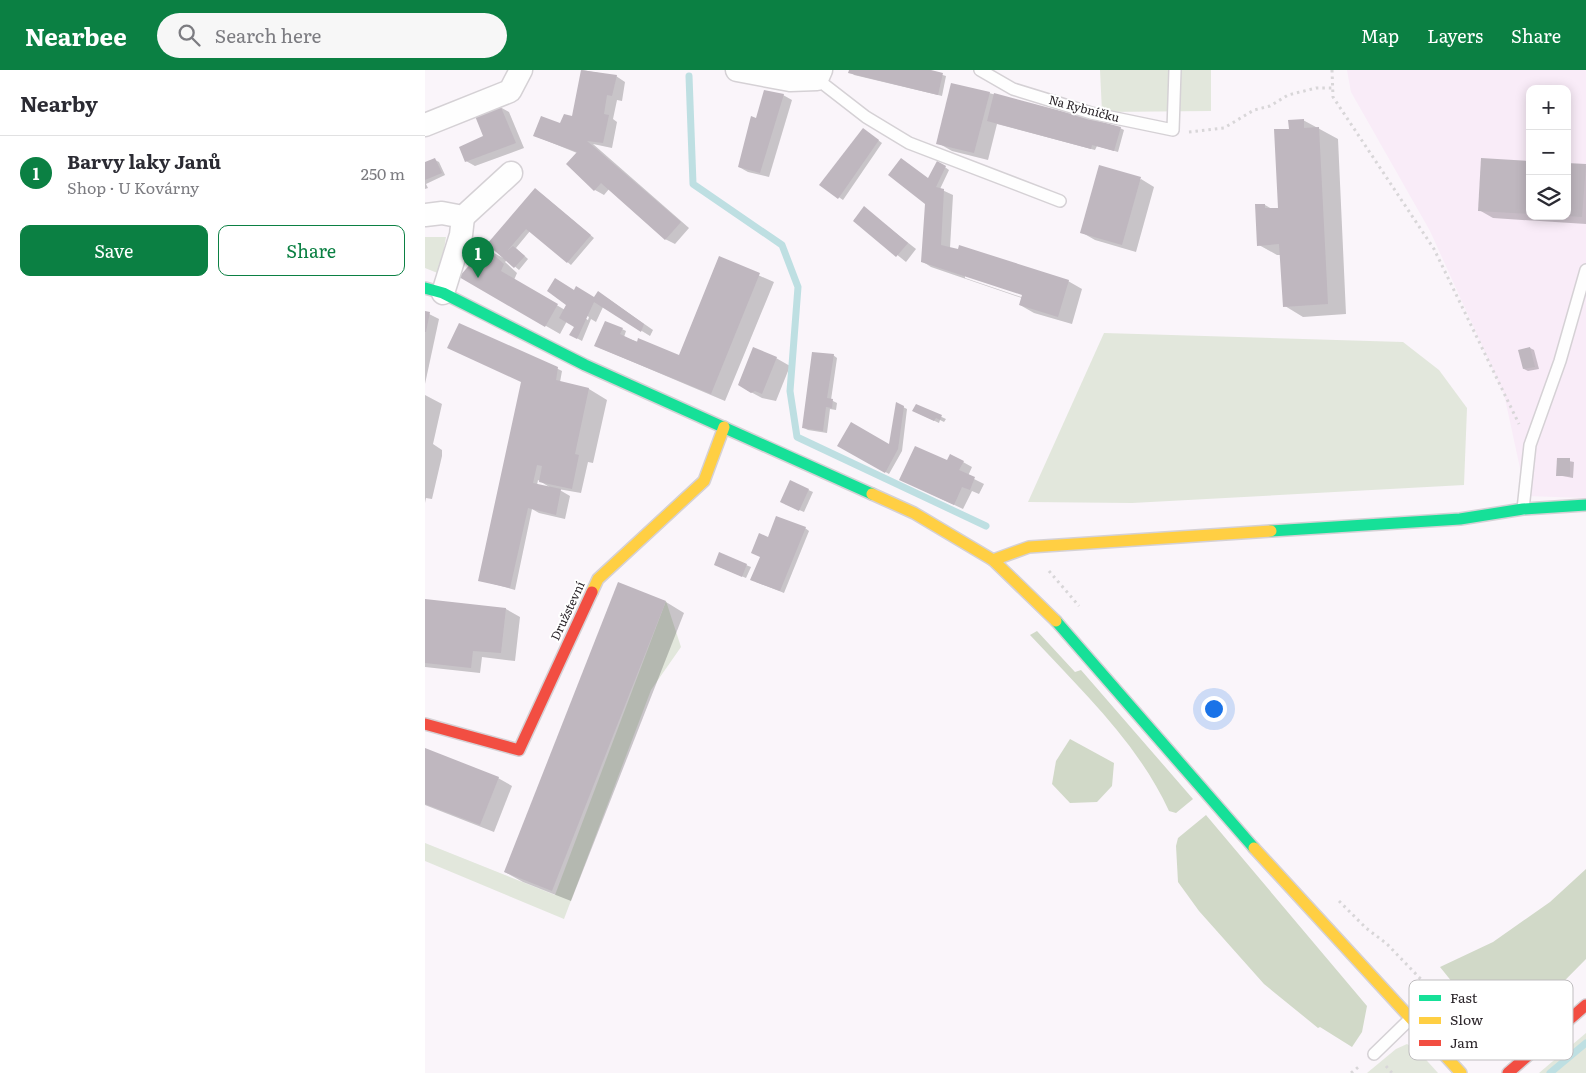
<!DOCTYPE html>
<html lang="en">
<head>
<meta charset="utf-8">
<style>
  :root { --surface:#fff; --page:#f7f7f7; --text:#2b2b33; --muted:#7c7c81; --line:#e1e1e2; --accent:#0b8043 }
  body { margin:0; font-family:Literata,serif; background:var(--page); color:var(--text) }
  .controls { position:absolute; right:15px; top:15px; display:grid; overflow:hidden; border-radius:10px; box-shadow:0 2px 12px #0003 }
  .controls button { width:45px; height:45px; display:grid; place-items:center; padding:0; border:0; border-bottom:1px solid var(--line); background:var(--surface); color:var(--text); font:25px sans-serif }
  .you { position:absolute; left:788px; top:638px; width:18px; height:18px; margin:-12px; border:4px solid #fff; border-radius:50%; background:#1a73e8; box-shadow:0 0 0 8px #1a73e833 }
  .badge { display:grid; place-items:center; width:32px; height:32px; border-radius:50%; background:var(--accent); color:#fff; font-size:16px; font-weight:700 }
  .pin { position:absolute; translate:-50% -41px; filter:drop-shadow(0 1px 2px #0008) }
  .pin::after { content:''; position:absolute; top:26px; width:18px; height:15px; background:inherit; clip-path:polygon(0 0,100% 0,50% 100%) }
  .list { margin:0; padding:0; list-style:none }
  h2 { display:flex; justify-content:space-between; align-items:center; height:65px; margin:0; padding:0 20px; font-size:21px }
  h2 small { font-size:16px; font-weight:400; color:var(--muted) }
  .list li { display:grid; grid-template-columns:32px 1fr auto; gap:15px; align-items:center; box-sizing:border-box; height:75px; padding:0 20px; border-top:1px solid var(--line) }
  .list b { display:block; font-size:19px; white-space:nowrap }
  .list p { margin:0; font-size:16px; white-space:nowrap; color:var(--muted) }
  .list em { font-size:16px; font-style:normal; color:var(--muted) }
  .actions { display:flex; gap:10px; padding:15px 20px }
  .actions a { flex:1; padding:11px 0; border:1px solid var(--accent); border-radius:10px; text-align:center; font-size:18px; color:var(--accent) }
  .actions .main { background:var(--accent); color:#fff }
  .icon { flex:none; width:28px; height:28px; fill:none; stroke:currentColor; stroke-width:2; stroke-linecap:round; stroke-linejoin:round }
  .map { position:relative; flex:none; width:1161px; height:1003px; overflow:hidden }
  header { display:flex; align-items:center; gap:30px; box-sizing:border-box; height:70px; padding:0 25px; background:var(--accent); color:#fff }
  header strong { font-size:24px }
  nav { display:flex; gap:28px; margin-inline-start:auto; font-size:18px }
  .search { width:350px; height:45px; background:var(--page); display:flex; align-items:center; gap:12px; box-sizing:border-box; padding:0 18px; border-radius:28px; color:var(--muted); font-size:19px }
  main { display:flex }
  aside { flex:1; background:var(--surface) }
  .map>svg:first-child { display:block }
</style>
</head>
<body>
<header>
<strong>Nearbee</strong>
<div class="search"><svg class="icon" aria-label="search" viewBox="0 0 24 24"><circle cx="10" cy="10" r="6"/><path d="M15 15l6 6"/></svg>Search here</div>
<nav><a>Map</a><a>Layers</a><a>Share</a></nav>
</header>
<main>
<aside>
<h2>Nearby<small></small></h2>
<ul class="list">
<li><span class="badge">1</span><div><b>Barvy laky Janů</b><p>Shop · U Kovárny</p></div><em>250 m</em></li>
</ul>
<div class="actions"><a class="main">Save</a><a>Share</a></div>
</aside>
<div class="map">
<svg width="1161" height="1003" viewBox="0 0 1161 1003">
  <rect width="100%" height="100%" fill="#faf5fa"/>
  <path fill="#f9ecf8" fill-rule="evenodd" d="M 922,0 L 1161,0 L 1161,428 L 1101,426 L 1079,324 L 1005,161 L 926,22 ZM 1105,19 L 1142,19 L 1142,146 L 1105,146 Z"/>
  <g fill="#e2e7dc">
    <path d="M 675,0 L 786,0 L 786,41 L 677,42 Z"/>
    <path d="M 0,167 L 21,167 L 15,204 L 0,198 Z"/>
    <path d="M 679,263 L 978,272 L 1014,300 L 1042,338 L 1039,415 L 707,433 L 603,432 Z"/>
    <path d="M 241,531 L 256,577 L 226,620 L 139,849 L 0,791 L 0,773 L 130,825 Z"/>
    <path d="M 1161,963 L 1161,1003 L 1114,1003 Z"/>
    <path d="M 982,974 L 994,982 L 1013,1003 L 942,1003 L 971,979 Z"/>
  </g>
  <g fill="#d1d9c8">
    <path d="M 612,561 L 650,602 L 656,600 L 768,729 L 751,743 L 744,741 C 713,673 655,619 605,565 Z"/>
    <path d="M 645,669 L 689,693 L 687,716 L 672,732 L 645,733 L 627,714 L 631,691 Z"/>
    <path d="M 781,745 L 942,936 L 937,962 L 927,977 L 895,957 L 893,958 L 839,914 L 774,841 L 753,812 L 751,776 L 753,768 Z"/>
    <path d="M 1161,799 L 1161,889 L 1077,974 L 1015,897 L 1068,872 L 1125,832 Z"/>
  </g>
  <g fill="#0003" fill-rule="evenodd">
    <path d="M 157,0 L 191,6 L 200,12 L 197,31 L 192,30 L 188,49 L 192,52 L 187,78 L 168,74 L 264,158 L 250,174 L 240,169 L 184,119 L 179,125 L 170,120 L 152,83 L 110,66 L 148,48 Z"/>
    <path d="M 425,0 L 501,0 L 521,6 L 517,26 L 429,5 Z"/>
    <path d="M 564,23 L 695,58 L 699,60 L 693,82 L 672,76 L 670,80 L 572,54 L 563,90 L 527,81 L 513,73 Z"/>
    <path d="M 358,25 L 367,30 L 344,107 L 323,102 L 314,97 Z"/>
    <path d="M 75,37 L 84,42 L 99,78 L 50,96 L 41,91 L 60,67 Z"/>
    <path d="M 878,50 L 913,69 L 921,244 L 878,247 L 860,236 L 856,185 L 852,185 L 834,175 L 840,135 L 847,139 L 854,139 L 865,60 Z"/>
    <path d="M 442,62 L 457,73 L 418,130 L 396,115 Z"/>
    <path d="M 10,90 L 14,92 L 20,105 L 1,114 L 3,118 L 0,119 L 0,94 Z"/>
    <path d="M 1105,92 L 1105,146 L 1142,146 L 1142,94 L 1161,96 L 1161,154 L 1068,148 L 1054,140 Z"/>
    <path d="M 517,95 L 524,100 L 515,119 L 528,125 L 525,178 L 643,211 L 657,219 L 647,254 L 609,243 L 595,235 L 597,228 L 506,197 L 497,191 L 503,109 ZM 540,205 L 603,226 L 602,229 L 540,208 Z"/>
    <path d="M 716,109 L 729,117 L 711,182 L 670,170 L 656,162 Z"/>
    <path d="M 114,122 L 169,168 L 146,195 L 105,161 L 91,178 L 103,189 L 94,200 L 82,190 L 80,192 L 92,203 L 89,210 L 140,240 L 141,237 L 163,250 L 164,247 L 140,233 L 149,221 L 169,228 L 182,228 L 228,260 L 225,266 L 178,237 L 171,252 L 166,249 L 157,271 L 146,265 L 151,256 L 142,251 L 135,264 L 36,207 L 60,178 L 78,188 Z"/>
    <path d="M 439,138 L 491,179 L 481,192 L 429,150 Z"/>
    <path d="M 294,188 L 349,212 L 300,331 L 175,278 L 197,259 L 201,261 L 199,267 L 255,287 Z"/>
    <path d="M 0,242 L 14,249 L 0,314 Z"/>
    <path d="M 34,255 L 133,299 L 137,301 L 135,312 L 164,319 L 182,330 L 168,393 L 163,392 L 156,423 L 133,419 L 145,426 L 140,449 L 114,443 L 107,439 L 90,520 L 54,510 L 97,312 ZM 113,410 L 126,418 L 112,415 Z"/>
    <path d="M 1105,278 L 1109,280 L 1114,299 L 1103,301 L 1099,299 Z"/>
    <path d="M 408,285 L 412,288 L 406,330 L 412,333 L 411,340 L 405,339 L 402,363 L 383,360 L 379,358 Z"/>
    <path d="M 351,288 L 365,296 L 351,331 L 337,328 L 322,320 Z"/>
    <path d="M 0,325 L 17,334 L 8,374 L 17,380 L 17,386 L 7,429 L 1,428 L 0,433 Z"/>
    <path d="M 472,334 L 482,339 L 477,381 L 464,404 L 414,376 L 465,375 Z"/>
    <path d="M 491,335 L 521,349 L 519,352 L 515,350 L 514,353 L 493,343 Z"/>
    <path d="M 1133,389 L 1149,392 L 1148,408 L 1132,405 Z"/>
    <path d="M 522,392 L 538,392 L 547,397 L 543,406 L 559,414 L 554,424 L 547,421 L 538,439 L 485,414 Z"/>
    <path d="M 365,412 L 388,422 L 379,442 L 360,434 Z"/>
    <path d="M 380,458 L 384,461 L 359,523 L 331,512 L 343,468 Z"/>
    <path d="M 321,495 L 326,497 L 321,508 L 295,497 Z"/>
    <path d="M 194,514 L 241,532 L 259,543 L 146,831 L 98,812 L 80,802 Z"/>
    <path d="M 0,530 L 81,539 L 95,547 L 90,591 L 57,587 L 55,603 L 0,597 Z"/>
    <path d="M 0,679 L 73,708 L 87,716 L 69,762 L 0,735 Z"/>
  </g>
  <g fill="none" stroke-linecap="round" stroke-linejoin="round">
    <g stroke="#bedfe2" stroke-width="7">
      <path d="M 264,6 L 268,114 L 357,175 L 373,217 L 365,321 L 372,367 L 561,456"/>
      <path d="M 1125,1003 L 1161,973"/>
    </g>
  </g>
  <g fill="#bfb7bf">
    <path d="M 156,0 L 192,5 L 187,26 L 182,25 L 179,44 L 184,45 L 178,73 L 162,71 L 256,152 L 240,170 L 176,113 L 169,121 L 141,94 L 152,82 L 108,66 L 116,46 L 135,53 L 139,44 L 147,46 Z"/>
    <path d="M 424,0 L 506,0 L 518,3 L 513,25 L 423,3 Z"/>
    <path d="M 526,13 L 565,22 L 549,83 L 511,74 Z"/>
    <path d="M 339,20 L 359,24 L 335,103 L 313,97 L 326,46 L 331,48 Z"/>
    <path d="M 569,23 L 696,57 L 689,81 L 667,75 L 666,79 L 562,51 Z"/>
    <path d="M 75,35 L 91,73 L 40,92 L 34,77 L 58,66 L 50,46 Z"/>
    <path d="M 879,49 L 879,58 L 894,57 L 903,234 L 858,237 L 854,174 L 832,176 L 830,134 L 840,134 L 840,138 L 853,138 L 849,59 L 864,59 L 863,50 Z"/>
    <path d="M 438,58 L 454,70 L 413,129 L 394,115 Z"/>
    <path d="M 10,88 L 17,103 L 0,110 L 0,92 Z"/>
    <path d="M 476,88 L 503,108 L 512,91 L 521,96 L 511,117 L 519,119 L 516,175 L 533,179 L 534,175 L 644,210 L 633,247 L 594,235 L 597,225 L 496,192 L 500,134 L 463,105 Z"/>
    <path d="M 1056,88 L 1105,91 L 1105,144 L 1053,141 Z"/>
    <path d="M 1142,93 L 1161,94 L 1157,147 L 1142,146 Z"/>
    <path d="M 674,95 L 716,107 L 697,175 L 655,163 Z"/>
    <path d="M 110,118 L 166,165 L 142,193 L 101,159 L 83,180 L 88,176 L 100,186 L 89,198 L 62,174 Z"/>
    <path d="M 439,136 L 483,173 L 471,187 L 428,151 Z"/>
    <path d="M 60,177 L 79,194 L 76,201 L 133,234 L 120,257 L 34,207 Z"/>
    <path d="M 294,186 L 335,203 L 286,324 L 169,276 L 180,251 L 198,258 L 195,264 L 212,272 L 213,268 L 254,285 Z"/>
    <path d="M 130,208 L 149,220 L 151,216 L 169,227 L 173,221 L 219,254 L 216,262 L 169,232 L 152,269 L 144,265 L 149,257 L 134,248 L 141,235 L 122,221 Z"/>
    <path d="M 0,241 L 5,242 L 1,262 L 0,262 Z"/>
    <path d="M 34,253 L 133,297 L 131,310 L 164,318 L 150,384 L 154,385 L 147,419 L 114,412 L 117,396 L 112,395 L 108,413 L 136,419 L 131,445 L 103,438 L 85,518 L 53,511 L 96,312 L 22,278 Z"/>
    <path d="M 328,277 L 352,287 L 337,324 L 330,321 L 326,323 L 313,315 Z"/>
    <path d="M 1105,277 L 1110,297 L 1098,299 L 1093,280 Z"/>
    <path d="M 387,282 L 409,284 L 402,328 L 408,329 L 407,338 L 401,337 L 398,361 L 377,358 Z"/>
    <path d="M 471,332 L 479,336 L 473,379 L 460,403 L 412,376 L 426,352 L 464,374 Z"/>
    <path d="M 491,334 L 517,345 L 515,350 L 511,348 L 509,351 L 487,341 Z"/>
    <path d="M 490,376 L 522,390 L 525,384 L 539,391 L 534,400 L 550,407 L 545,420 L 537,417 L 529,435 L 474,410 Z"/>
    <path d="M 1132,388 L 1145,388 L 1145,406 L 1131,406 Z"/>
    <path d="M 365,410 L 384,419 L 374,441 L 355,432 Z"/>
    <path d="M 351,446 L 381,457 L 355,521 L 325,510 L 335,487 L 326,483 L 334,463 L 343,467 Z"/>
    <path d="M 294,482 L 322,494 L 317,507 L 289,495 Z"/>
    <path d="M 193,512 L 241,531 L 127,821 L 79,802 Z"/>
    <path d="M 0,529 L 81,538 L 76,583 L 48,581 L 46,598 L 0,593 Z"/>
    <path d="M 0,678 L 74,707 L 55,755 L 0,734 Z"/>
  </g>
  <g fill="none" stroke-linecap="round" stroke-linejoin="round">
    <g stroke="#d5d1d5" stroke-width="14">
      <g id="lane">
        <path d="M 555,0 L 588,19 L 666,43 L 748,60 L 750,0"/>
        <path d="M 392,9 L 441,47 L 484,73 L 635,131"/>
        <path d="M 1098,439 L 1105,375 L 1135,291 L 1161,200"/>
        <path d="M 949,984 L 985,949"/>
      </g>
    </g>
    <g stroke="#d5d1d5" stroke-width="25">
      <g id="street">
        <path d="M 312,0 L 365,10 L 392,9 L 396,0"/>
        <path d="M 0,55 L 85,21 L 96,0"/>
        <path d="M 0,145 L 17,143 L 38,147 L 86,103"/>
        <path d="M 18,223 L 36,165 L 38,147"/>
      </g>
    </g>
    <g stroke="#d5d1d5" stroke-width="14">
      <g id="fast">
        <path d="M 0,218 L 18,223 L 160,295 L 447,424"/>
        <path d="M 846,461 L 1035,449 L 1098,439 L 1161,435"/>
        <path d="M 631,551 L 829,778"/>
      </g>
    </g>
    <g stroke="#d5d1d5" stroke-width="14">
      <g id="slow">
        <path d="M 447,424 L 489,443 L 568,490 L 631,551"/>
        <path d="M 568,490 L 604,477 L 846,461"/>
        <path d="M 167,522 L 173,509 L 279,411 L 299,357"/>
        <path d="M 829,778 L 1036,1003"/>
      </g>
    </g>
    <g stroke="#d5d1d5" stroke-width="14">
      <g id="jam">
        <path d="M 0,654 L 94,680 L 167,522"/>
        <path d="M 1083,1003 L 1161,935"/>
      </g>
    </g>
    <g stroke="#d8d6d8" stroke-width="3" stroke-dasharray="2.5 4" stroke-linecap="butt">
      <path d="M 907,0 L 908,27 L 1009,179 L 1094,354"/>
      <path d="M 764,62 L 799,58 L 829,40 L 845,36 L 863,25 L 891,18 L 908,18"/>
      <path d="M 624,501 L 654,536"/>
      <path d="M 914,831 L 941,858 L 962,874 L 1013,927 L 1012,940"/>
      <path d="M 961,996 L 967,1003"/>
      <path d="M 926,1003 L 936,995"/>
    </g>
    <use href="#lane" stroke="#fefefe" stroke-width="11"/>
    <use href="#street" stroke="#fefefe" stroke-width="22"/>
    <use href="#fast" stroke="#16e098" stroke-width="11"/>
    <use href="#slow" stroke="#ffcf43" stroke-width="11"/>
    <use href="#jam" stroke="#f24e42" stroke-width="11"/>
  </g>
  <g text-anchor="middle" stroke-width="4" stroke-linejoin="round" paint-order="stroke">
    <g font-size="12" fill="#2a2429" stroke="#fff">
      <text transform="translate(659 39) rotate(15)" y="4">Na Rybníčku</text>
      <text transform="translate(143 541) rotate(-65)" y="4">Družstevní</text>
    </g>
  </g>
  <rect x="984" y="910" width="164" height="80" rx="8" fill="#fff" stroke="#bfbdbf" stroke-width="1"/>
  <rect x="994" y="925" width="22" height="6" fill="#16e098"/>
  <rect x="994" y="947" width="22" height="7" fill="#ffcf43"/>
  <rect x="994" y="970" width="22" height="6" fill="#f24e42"/>
  <g font-size="14" fill="#2a2429">
    <text x="1025" y="933">Fast</text>
    <text x="1025" y="955">Slow</text>
    <text x="1025" y="978">Jam</text>
  </g>
</svg>
<div class="controls">
<button>+</button>
<button>−</button>
<button><svg class="icon" aria-label="layers" viewBox="0 0 24 24"><path d="M12 4l9 5-9 5-9-5zM3 14l9 5 9-5"/></svg></button>
</div>
<div class="you"></div>
<div class="pin badge" style="left:53px;top:208px">1</div>
</div>
</main>
</body>
</html>
